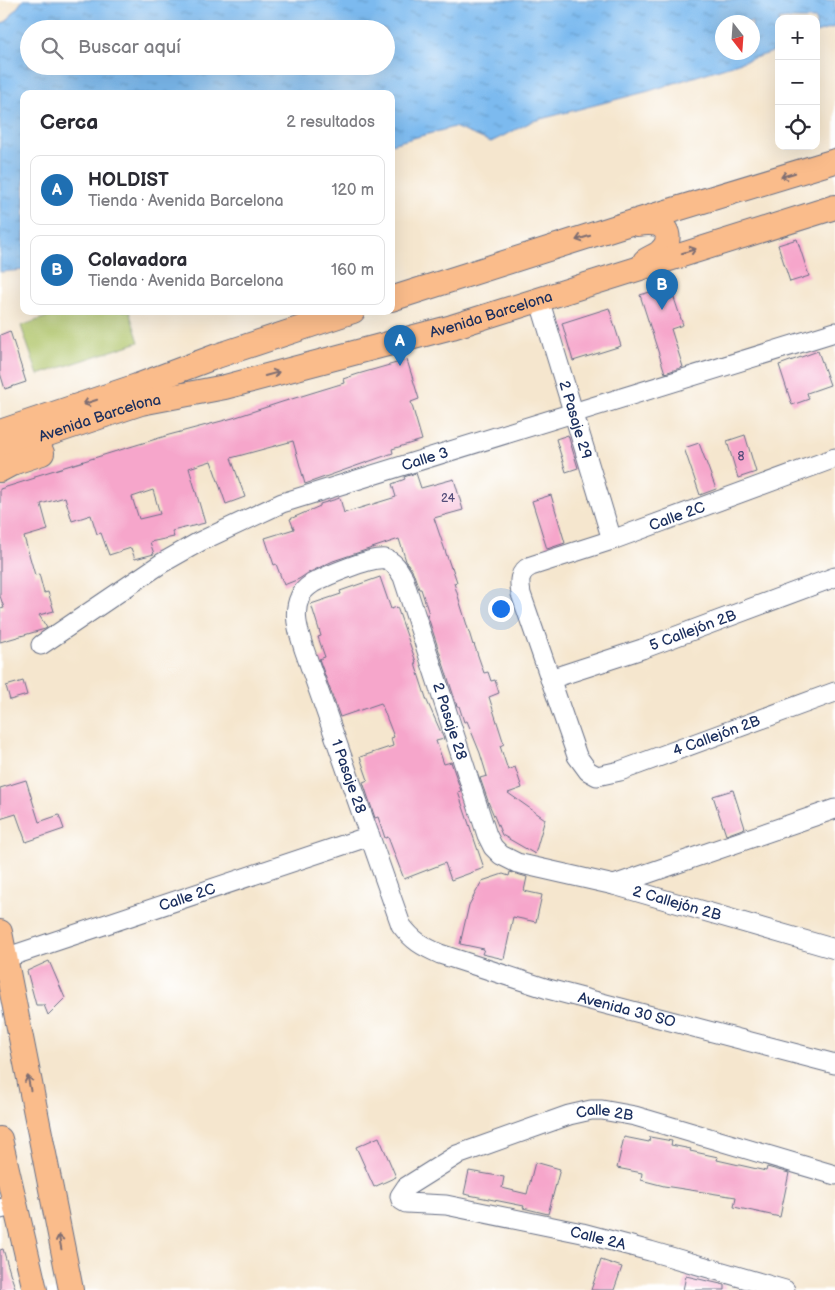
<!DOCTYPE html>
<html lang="es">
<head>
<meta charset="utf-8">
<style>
  :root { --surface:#fff; --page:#f2f2f3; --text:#2b2b33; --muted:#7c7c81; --line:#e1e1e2; --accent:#1f6fb2 }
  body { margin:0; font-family:"Balsamiq Sans",sans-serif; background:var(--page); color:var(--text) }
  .controls { position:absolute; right:15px; top:15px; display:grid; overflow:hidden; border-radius:10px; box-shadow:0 5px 20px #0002 }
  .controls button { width:45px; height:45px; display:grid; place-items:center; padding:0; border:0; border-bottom:1px solid var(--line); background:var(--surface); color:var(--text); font:25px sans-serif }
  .compass { position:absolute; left:715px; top:15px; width:45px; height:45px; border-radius:50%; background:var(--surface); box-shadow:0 5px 20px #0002; rotate:163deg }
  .you { position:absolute; left:500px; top:608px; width:18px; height:18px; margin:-12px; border:4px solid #fff; border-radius:50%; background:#1a73e8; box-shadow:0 0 0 8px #1a73e833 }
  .badge { display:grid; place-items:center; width:32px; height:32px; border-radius:50%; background:var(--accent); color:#fff; font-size:16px; font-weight:700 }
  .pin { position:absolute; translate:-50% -41px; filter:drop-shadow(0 1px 2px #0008) }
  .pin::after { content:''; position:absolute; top:26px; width:18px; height:15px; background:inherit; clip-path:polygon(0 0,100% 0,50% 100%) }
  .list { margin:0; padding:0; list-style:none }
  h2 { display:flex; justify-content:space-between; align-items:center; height:65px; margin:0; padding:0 20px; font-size:21px }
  h2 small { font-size:16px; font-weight:400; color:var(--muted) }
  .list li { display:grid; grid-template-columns:32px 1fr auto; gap:15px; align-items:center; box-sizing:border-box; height:70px; margin:0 10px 10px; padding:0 10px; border:1px solid var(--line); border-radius:10px }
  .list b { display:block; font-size:19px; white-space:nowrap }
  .list p { margin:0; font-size:16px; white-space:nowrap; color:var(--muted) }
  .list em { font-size:16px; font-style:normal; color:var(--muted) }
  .icon { flex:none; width:28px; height:28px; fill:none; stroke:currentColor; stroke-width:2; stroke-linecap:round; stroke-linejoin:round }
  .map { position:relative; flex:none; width:835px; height:1290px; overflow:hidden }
  .search { position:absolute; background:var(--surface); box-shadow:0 5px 20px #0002; left:20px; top:20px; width:375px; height:55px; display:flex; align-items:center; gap:12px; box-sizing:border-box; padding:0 18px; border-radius:28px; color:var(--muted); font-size:19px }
  .panel { position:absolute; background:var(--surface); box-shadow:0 5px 20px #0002; left:20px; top:90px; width:375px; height:225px; border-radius:10px }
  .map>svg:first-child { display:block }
</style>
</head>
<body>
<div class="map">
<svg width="835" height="1290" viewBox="0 0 835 1290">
  <defs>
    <pattern id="water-ripples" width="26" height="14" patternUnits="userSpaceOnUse" patternTransform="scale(1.25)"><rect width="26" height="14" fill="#7bbaef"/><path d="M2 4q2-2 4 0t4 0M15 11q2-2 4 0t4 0" fill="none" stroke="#6498c5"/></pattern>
  </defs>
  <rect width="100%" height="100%" fill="#fff"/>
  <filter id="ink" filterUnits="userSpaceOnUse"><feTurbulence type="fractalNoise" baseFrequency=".02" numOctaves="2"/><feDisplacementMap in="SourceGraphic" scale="10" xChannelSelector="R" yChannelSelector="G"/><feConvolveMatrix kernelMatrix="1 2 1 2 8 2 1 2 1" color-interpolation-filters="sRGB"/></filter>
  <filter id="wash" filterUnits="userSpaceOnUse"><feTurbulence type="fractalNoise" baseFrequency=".0096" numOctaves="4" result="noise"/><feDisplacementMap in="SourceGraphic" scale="20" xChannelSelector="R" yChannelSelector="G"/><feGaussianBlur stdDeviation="1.12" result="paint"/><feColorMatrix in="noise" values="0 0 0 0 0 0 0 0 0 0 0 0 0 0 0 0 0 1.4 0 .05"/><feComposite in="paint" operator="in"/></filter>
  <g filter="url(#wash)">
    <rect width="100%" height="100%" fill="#f5e6ce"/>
    <path fill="#afc468" stroke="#657a63" d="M 64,311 L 129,311 L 139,342 L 38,375 L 21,326 Z"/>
    <path fill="url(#water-ripples)" stroke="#4b74a6" fill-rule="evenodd" d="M 23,0 L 835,0 L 835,27 L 816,33 L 816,19 L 779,19 L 779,48 L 770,53 L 649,91 L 533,121 L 491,142 L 454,127 L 391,144 L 391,94 L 24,94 L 24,270 L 0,272 L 0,24 L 7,21 ZM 722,22 L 752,22 L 752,52 L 722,52 ZM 29,29 L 386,29 L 386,66 L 29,66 Z"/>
    <g id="blocks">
      <g fill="#f6a6cb" fill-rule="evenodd">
        <path d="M 797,239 L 809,276 L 790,282 L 778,245 Z"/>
        <path d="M 670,286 L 683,325 L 671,329 L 683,367 L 665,373 L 640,295 Z"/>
        <path d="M 609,308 L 621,346 L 573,361 L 562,323 Z"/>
        <path d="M 10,331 L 26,382 L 5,389 L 0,373 L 0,335 Z"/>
        <path d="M 818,351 L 830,385 L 807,393 L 809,399 L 792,405 L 779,365 Z"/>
        <path d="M 407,360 L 419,399 L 411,402 L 422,440 L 392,449 L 393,453 L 305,484 L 293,441 L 231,458 L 245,497 L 226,504 L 211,461 L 189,468 L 205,523 L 172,531 L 174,537 L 150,542 L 154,554 L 135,559 L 131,548 L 109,555 L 101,533 L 97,534 L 91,515 L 72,521 L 65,497 L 41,504 L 48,530 L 24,537 L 35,575 L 39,574 L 44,593 L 48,592 L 54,611 L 39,615 L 47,628 L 45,629 L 0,642 L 0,609 L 4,608 L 0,596 L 0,489 L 35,478 L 35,476 L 169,435 L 233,418 L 282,402 L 344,383 L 343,379 L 358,374 ZM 153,490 L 160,514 L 139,519 L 132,497 Z"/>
        <path d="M 568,435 L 578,468 L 566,472 L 556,439 Z"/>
        <path d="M 745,435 L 756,472 L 738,478 L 727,441 Z"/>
        <path d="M 699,443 L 716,489 L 700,495 L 684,448 Z"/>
        <path d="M 416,473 L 421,488 L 454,479 L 463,510 L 434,518 L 451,568 L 452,567 L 457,582 L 454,583 L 473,645 L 474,644 L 484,673 L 488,672 L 491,681 L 495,680 L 499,693 L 489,697 L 504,744 L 500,746 L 508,770 L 515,767 L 522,788 L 508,793 L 545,819 L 535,854 L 502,835 L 489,804 L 480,778 L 487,776 L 480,753 L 467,721 L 464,722 L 459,706 L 457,706 L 427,614 L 429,614 L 421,589 L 419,589 L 413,572 L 406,561 L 399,539 L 333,561 L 308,573 L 299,579 L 284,585 L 276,564 L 274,565 L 265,538 L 294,529 L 290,519 L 320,506 L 320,504 L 340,498 L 344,513 L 396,497 L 392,484 L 405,479 L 404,477 Z"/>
        <path d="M 551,495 L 565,543 L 547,549 L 532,501 Z"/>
        <path d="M 380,577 L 391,609 L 397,607 L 416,662 L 415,662 L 416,667 L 427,701 L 444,739 L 436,741 L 444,764 L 451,762 L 461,791 L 458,792 L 484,868 L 451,880 L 445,863 L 404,879 L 388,837 L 385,838 L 378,817 L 375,818 L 363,782 L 368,780 L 360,757 L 393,746 L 391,738 L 394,737 L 381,703 L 340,717 L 319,659 L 325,657 L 318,637 L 321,636 L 311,604 L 341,594 L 340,591 Z"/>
        <path d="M 23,681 L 27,695 L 10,700 L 6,686 Z"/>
        <path d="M 26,780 L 39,822 L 59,815 L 64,829 L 26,842 L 16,814 L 0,819 L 0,788 Z"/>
        <path d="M 733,790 L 745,828 L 726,835 L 713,796 Z"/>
        <path d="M 510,872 L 527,877 L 524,891 L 542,895 L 536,922 L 513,917 L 504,959 L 482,954 L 484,949 L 460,944 L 469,905 L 482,881 L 503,874 L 509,876 Z"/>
        <path d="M 49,961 L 65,998 L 48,1015 L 44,1005 L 36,1005 L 27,971 Z"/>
        <path d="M 379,1137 L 396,1177 L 374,1187 L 356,1147 Z"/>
        <path d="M 624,1137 L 649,1142 L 650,1137 L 672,1141 L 671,1145 L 691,1149 L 690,1151 L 718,1157 L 717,1160 L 766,1171 L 767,1167 L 789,1173 L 780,1217 L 734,1207 L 736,1197 L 664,1186 L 641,1180 L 642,1173 L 617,1168 Z"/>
        <path d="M 535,1162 L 560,1169 L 548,1214 L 523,1208 L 524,1206 L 464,1194 L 469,1171 L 504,1177 L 502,1188 L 527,1194 Z"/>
        <path d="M 3,1249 L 11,1276 L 16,1290 L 0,1290 L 0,1250 Z"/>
        <path d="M 601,1260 L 622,1267 L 614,1290 L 591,1290 Z"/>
        <path d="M 686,1276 L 725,1285 L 725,1290 L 683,1290 Z"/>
      </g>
    </g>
  </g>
  <g filter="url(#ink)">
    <use href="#blocks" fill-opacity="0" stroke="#676f85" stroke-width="1"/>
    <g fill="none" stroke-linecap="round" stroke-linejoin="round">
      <g stroke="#676f85" stroke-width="21">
        <g id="minor">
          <path id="s1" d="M 539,299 L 612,540"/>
          <path id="s2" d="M 835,458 L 612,540 L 531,566 C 518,572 519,582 521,594 L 577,756 L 588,771 L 597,776 L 620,771 L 835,692"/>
          <path id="s3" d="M 41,645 L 162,563 L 199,542 L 282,503 L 835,332"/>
          <path id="s4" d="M 550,679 L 642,649 L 835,577"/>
          <path d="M 614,885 L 835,809"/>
          <path id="s5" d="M 835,949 L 614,885 L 517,863 L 501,855 L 493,847 L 487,835 L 403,577 C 399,570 394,561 385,559 C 370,557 326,576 313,583 C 307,587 302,591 300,597 C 292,614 299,633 304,649 L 401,925 C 413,941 422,946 440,954 L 548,989 L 835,1064"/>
          <path id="s6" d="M 5,958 L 370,836"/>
          <path d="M 0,1209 L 15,1205"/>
          <path id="s7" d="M 785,1290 L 650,1251 L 582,1233 L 446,1205 L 406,1203 L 401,1200 L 400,1196 L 406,1187 L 457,1155 L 569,1115 L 591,1110 L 602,1110 L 635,1116 L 835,1175"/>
        </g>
      </g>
      <g stroke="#676f85" stroke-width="26">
        <g id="major">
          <path d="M 637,224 C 644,223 650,222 657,224 C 669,227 671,242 662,250 C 658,255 651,257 645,261"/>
          <path d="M 391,299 L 617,227 L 835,161"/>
          <path d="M 0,432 L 137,386 L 217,356 L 353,311"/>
          <path id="s8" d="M 0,450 L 141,403 L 225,387 L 452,327 L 835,207"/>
          <path d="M 0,470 L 15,462 L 42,453"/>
          <path d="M 0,932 L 71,1290"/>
          <path d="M 0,1139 L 35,1290"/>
        </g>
      </g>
      <use href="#minor" stroke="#fff" stroke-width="19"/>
      <use href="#major" stroke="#fabc8b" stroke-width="24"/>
    </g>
    <defs><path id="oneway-shaft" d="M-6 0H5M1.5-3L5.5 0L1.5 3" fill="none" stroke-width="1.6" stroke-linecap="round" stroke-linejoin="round" transform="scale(1.25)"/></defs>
    <g stroke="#7f6e72">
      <use href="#oneway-shaft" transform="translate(788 175) rotate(163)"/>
      <use href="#oneway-shaft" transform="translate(583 238) rotate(163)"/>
      <use href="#oneway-shaft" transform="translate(689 251) rotate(-17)"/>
      <use href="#oneway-shaft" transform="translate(272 374) rotate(-15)"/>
      <use href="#oneway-shaft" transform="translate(90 402) rotate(162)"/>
      <use href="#oneway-shaft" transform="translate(29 1083) rotate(-101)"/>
      <use href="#oneway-shaft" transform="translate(60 1242) rotate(-101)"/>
    </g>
  </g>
  <g text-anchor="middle" stroke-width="4" stroke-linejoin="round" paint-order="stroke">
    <g font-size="12" fill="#524d79">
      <text x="741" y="460">8</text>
      <text x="448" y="502">24</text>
    </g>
    <g font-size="15" fill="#1b2f5e" stroke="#fff">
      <text dy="5" stroke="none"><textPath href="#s8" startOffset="510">Avenida Barcelona</textPath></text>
      <text dy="5" stroke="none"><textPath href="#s8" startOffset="105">Avenida Barcelona</textPath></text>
      <text dy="5" stroke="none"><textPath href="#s1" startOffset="126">2 Pasaje 29</textPath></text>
      <text dy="5" stroke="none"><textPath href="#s3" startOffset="430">Calle 3</textPath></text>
      <text transform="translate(677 516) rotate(-20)" y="5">Calle 2C</text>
      <text dy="5" stroke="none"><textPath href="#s4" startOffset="151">5 Callejón 2B</textPath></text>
      <text transform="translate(450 721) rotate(72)" y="5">2 Pasaje 28</text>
      <text dy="5" stroke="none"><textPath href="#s2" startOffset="682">4 Callejón 2B</textPath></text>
      <text dy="5" stroke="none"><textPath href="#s5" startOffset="954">1 Pasaje 28</textPath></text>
      <text dy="5" stroke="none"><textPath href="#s6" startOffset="192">Calle 2C</textPath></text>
      <text transform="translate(677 903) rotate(16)" y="5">2 Callejón 2B</text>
      <text dy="5" stroke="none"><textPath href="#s5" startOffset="1356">Avenida 30 SO</textPath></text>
      <text dy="5" stroke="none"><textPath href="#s7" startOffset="626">Calle 2B</textPath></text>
      <text transform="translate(598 1238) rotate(14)" y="5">Calle 2A</text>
    </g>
  </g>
</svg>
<div class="controls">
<button>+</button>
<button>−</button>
<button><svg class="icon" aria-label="locate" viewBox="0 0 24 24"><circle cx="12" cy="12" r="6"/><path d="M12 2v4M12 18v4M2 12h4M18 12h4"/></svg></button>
</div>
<svg class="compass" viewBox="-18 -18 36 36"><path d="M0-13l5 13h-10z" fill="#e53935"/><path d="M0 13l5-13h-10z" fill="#7c7c81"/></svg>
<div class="you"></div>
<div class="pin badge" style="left:400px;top:366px">A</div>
<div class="pin badge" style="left:662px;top:310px">B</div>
<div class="search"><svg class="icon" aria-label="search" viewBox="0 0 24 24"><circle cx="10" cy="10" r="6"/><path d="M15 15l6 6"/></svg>Buscar aquí</div>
<section class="panel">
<h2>Cerca<small>2 resultados</small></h2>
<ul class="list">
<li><span class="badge">A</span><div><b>HOLDIST</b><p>Tienda · Avenida Barcelona</p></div><em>120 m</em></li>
<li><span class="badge">B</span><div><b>Colavadora</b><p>Tienda · Avenida Barcelona</p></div><em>160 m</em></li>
</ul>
</section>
</div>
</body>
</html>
